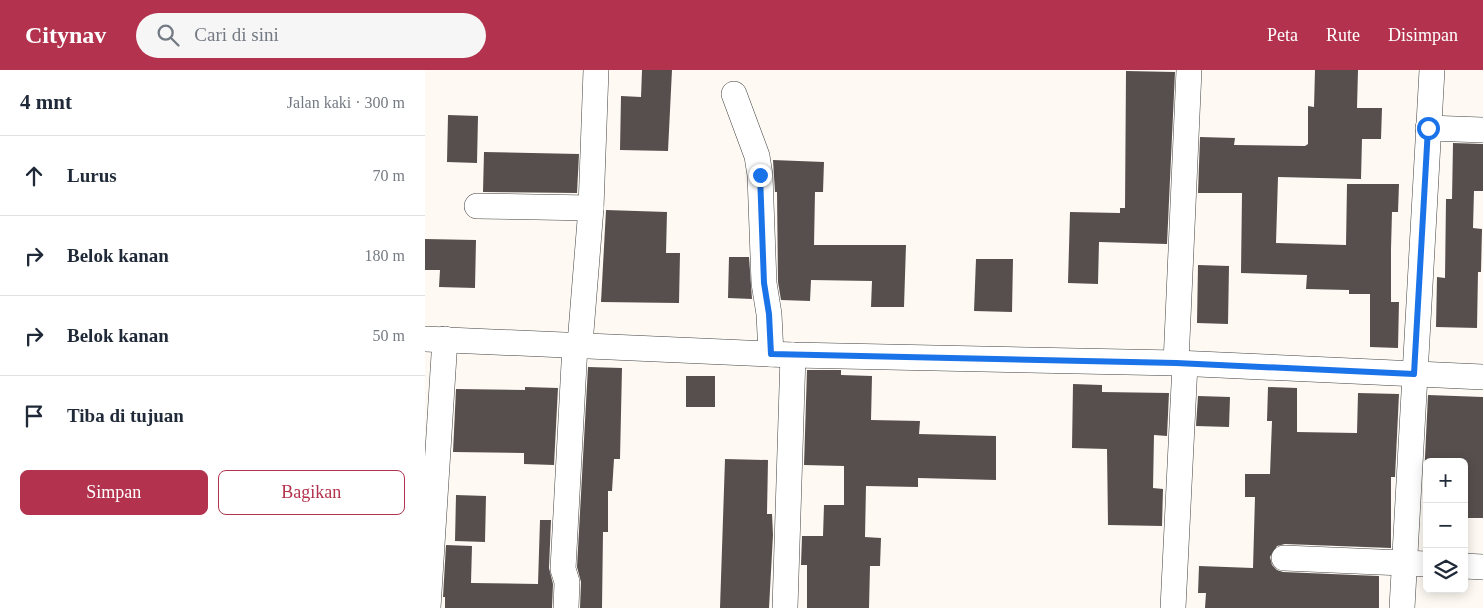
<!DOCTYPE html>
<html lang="id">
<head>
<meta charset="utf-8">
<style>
  :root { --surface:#fff; --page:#f6f6f7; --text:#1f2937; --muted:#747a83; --line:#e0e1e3; --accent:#b3334e }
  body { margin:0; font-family:Georgia,serif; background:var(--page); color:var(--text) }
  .controls { position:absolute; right:15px; bottom:15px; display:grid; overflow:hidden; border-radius:8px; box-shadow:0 2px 12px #0003 }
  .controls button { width:45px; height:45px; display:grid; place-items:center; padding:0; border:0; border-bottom:1px solid var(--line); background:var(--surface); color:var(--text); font:25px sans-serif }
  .stop { position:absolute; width:15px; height:15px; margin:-11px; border:4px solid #1a73e8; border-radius:50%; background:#fff }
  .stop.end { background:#1a73e8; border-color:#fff; box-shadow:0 1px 5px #0008 }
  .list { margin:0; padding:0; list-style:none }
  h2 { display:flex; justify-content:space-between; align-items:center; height:65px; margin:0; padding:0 20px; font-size:21px }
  h2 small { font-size:16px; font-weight:400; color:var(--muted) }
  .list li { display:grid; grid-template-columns:32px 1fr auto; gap:15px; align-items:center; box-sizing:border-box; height:80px; padding:0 20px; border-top:1px solid var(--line) }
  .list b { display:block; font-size:19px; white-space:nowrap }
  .list em { font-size:16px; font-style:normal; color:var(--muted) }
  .actions { display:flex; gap:10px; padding:15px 20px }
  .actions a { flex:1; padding:11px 0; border:1px solid var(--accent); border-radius:8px; text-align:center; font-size:18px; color:var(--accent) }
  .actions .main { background:var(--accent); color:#fff }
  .icon { flex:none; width:28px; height:28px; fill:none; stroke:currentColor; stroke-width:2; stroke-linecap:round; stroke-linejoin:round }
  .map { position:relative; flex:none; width:1058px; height:538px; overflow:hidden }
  header { display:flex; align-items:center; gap:30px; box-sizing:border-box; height:70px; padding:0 25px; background:var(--accent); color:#fff }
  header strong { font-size:24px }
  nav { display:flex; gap:28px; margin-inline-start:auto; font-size:18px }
  .search { width:350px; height:45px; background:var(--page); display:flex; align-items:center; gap:12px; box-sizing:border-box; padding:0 18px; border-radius:28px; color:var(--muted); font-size:19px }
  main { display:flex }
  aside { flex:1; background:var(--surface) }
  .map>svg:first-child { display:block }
</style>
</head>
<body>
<header>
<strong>Citynav</strong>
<div class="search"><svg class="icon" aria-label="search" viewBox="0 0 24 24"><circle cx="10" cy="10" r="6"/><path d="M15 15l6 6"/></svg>Cari di sini</div>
<nav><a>Peta</a><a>Rute</a><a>Disimpan</a></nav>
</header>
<main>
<aside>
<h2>4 mnt<small>Jalan kaki · 300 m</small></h2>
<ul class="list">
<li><svg class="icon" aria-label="ahead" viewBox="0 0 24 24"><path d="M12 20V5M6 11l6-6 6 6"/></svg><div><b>Lurus</b></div><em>70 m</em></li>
<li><svg class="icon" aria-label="right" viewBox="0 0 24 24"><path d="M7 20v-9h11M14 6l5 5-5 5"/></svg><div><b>Belok kanan</b></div><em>180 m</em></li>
<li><svg class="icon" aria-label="right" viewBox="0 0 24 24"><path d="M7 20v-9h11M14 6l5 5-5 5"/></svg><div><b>Belok kanan</b></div><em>50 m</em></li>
<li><svg class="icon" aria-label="arrive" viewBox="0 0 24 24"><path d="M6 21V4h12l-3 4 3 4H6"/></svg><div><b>Tiba di tujuan</b></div></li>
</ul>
<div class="actions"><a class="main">Simpan</a><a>Bagikan</a></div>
</aside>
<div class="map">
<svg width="1058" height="538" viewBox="0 0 1058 538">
  <rect width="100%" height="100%" fill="#fefaf3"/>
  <g fill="#574f4d">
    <path d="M 217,0 L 247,0 L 243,81 L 195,80 L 196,26 L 216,27 Z"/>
    <path d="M 890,0 L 933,0 L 932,38 L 957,38 L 956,69 L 937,69 L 936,109 L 853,107 L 851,173 L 921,175 L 922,114 L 974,114 L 973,142 L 967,142 L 966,179 L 966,232 L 974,232 L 973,278 L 945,277 L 945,224 L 924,224 L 924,220 L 881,219 L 882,205 L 816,203 L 817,123 L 773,123 L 775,67 L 810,68 L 809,75 L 880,76 L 883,74 L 883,36 L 889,37 Z"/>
    <path d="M 701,1 L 750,2 L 742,174 L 674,172 L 673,214 L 643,213 L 645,142 L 695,143 L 695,138 L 700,138 Z"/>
    <path d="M 23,45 L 53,46 L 52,93 L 22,92 Z"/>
    <path d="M 1028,73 L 1058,74 L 1058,121 L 1049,121 L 1048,158 L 1057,159 L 1056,202 L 1053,202 L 1052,258 L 1011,257 L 1012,207 L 1020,208 L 1021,129 L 1027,129 Z"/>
    <path d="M 59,82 L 154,84 L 152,123 L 58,122 Z"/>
    <path d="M 348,90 L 399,92 L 398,122 L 390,122 L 389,175 L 481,175 L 479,237 L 446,237 L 447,211 L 386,210 L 385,231 L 356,230 L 353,212 L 352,122 L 350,122 Z"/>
    <path d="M 181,140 L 242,142 L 241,183 L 255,183 L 254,233 L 176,232 Z"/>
    <path d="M 0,169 L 51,170 L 50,218 L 14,217 L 15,200 L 0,200 Z"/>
    <path d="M 304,187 L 324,187 L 327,229 L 303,228 Z"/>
    <path d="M 551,189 L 588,189 L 587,242 L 549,241 Z"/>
    <path d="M 773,195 L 804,196 L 803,254 L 772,253 Z"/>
    <path d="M 163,297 L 197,298 L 195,389 L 189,389 L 187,421 L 183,421 L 183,462 L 178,462 L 177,538 L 155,538 L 156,512 L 152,497 Z"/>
    <path d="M 382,300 L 416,300 L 416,305 L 447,306 L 446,350 L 495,351 L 494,364 L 571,366 L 571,410 L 493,408 L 493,417 L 441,416 L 440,467 L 456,468 L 455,496 L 445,496 L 444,538 L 382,538 L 382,495 L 376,495 L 377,466 L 398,466 L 399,435 L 419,435 L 419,396 L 379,395 Z"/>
    <rect x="261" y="306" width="29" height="31"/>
    <path d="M 648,314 L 677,315 L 677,322 L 744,323 L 742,366 L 729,365 L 728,418 L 738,419 L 737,456 L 683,455 L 682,379 L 647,378 Z"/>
    <path d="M 100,317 L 133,318 L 129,395 L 99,394 L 99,383 L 28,382 L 31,319 L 100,320 Z"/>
    <path d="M 843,317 L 872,318 L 872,362 L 932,363 L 933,323 L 974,324 L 970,407 L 966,407 L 966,478 L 860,474 L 852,476 L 845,487 L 847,495 L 852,500 L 858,502 L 954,506 L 954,538 L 780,538 L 781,523 L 773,523 L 774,496 L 828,498 L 830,427 L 820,427 L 820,404 L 845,404 L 847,351 L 842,351 Z"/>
    <path d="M 1003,325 L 1058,327 L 1058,448 L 1039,448 L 1039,392 L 1002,392 L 1002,408 L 999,408 Z"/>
    <path d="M 773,326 L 805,327 L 804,357 L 771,356 Z"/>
    <path d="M 300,389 L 343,390 L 342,444 L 347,444 L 348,465 L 344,538 L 295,538 Z"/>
    <path d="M 31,425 L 61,426 L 60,472 L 30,471 Z"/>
    <path d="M 115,450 L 126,450 L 124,498 L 128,514 L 127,538 L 20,538 L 20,527 L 18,527 L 21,475 L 47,476 L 46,513 L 113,514 Z"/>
  </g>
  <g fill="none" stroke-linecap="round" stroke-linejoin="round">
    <g stroke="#424242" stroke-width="26">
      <g id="minor">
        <path d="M 309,24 L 332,86 L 335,105 L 339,213 L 344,244 L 346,284"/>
        <path d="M 1003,58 L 1058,60"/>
        <path d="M 52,136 L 166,138"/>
        <path d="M 0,269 L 368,285 L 751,293 L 1058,307"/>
        <path d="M 155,274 L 166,138 L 171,0"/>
        <path d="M 751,293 L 764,0"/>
        <path d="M 859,488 L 1002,494"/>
        <path d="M 1039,496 L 1058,497"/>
        <path d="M 3,538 L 20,269"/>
        <path d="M 141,538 L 142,512 L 138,499 L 150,275"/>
        <path d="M 360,538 L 368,285"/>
        <path d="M 748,538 L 760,294"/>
        <path d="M 977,538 L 1007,0"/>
      </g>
    </g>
    <use href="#minor" stroke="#fff" stroke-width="25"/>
  </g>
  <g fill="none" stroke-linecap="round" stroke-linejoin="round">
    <path stroke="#1a73e8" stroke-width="6" d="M 335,105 L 339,213 L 344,244 L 346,284 L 751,293 L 989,304 L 1003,58"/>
  </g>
</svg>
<div class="controls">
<button>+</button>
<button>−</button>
<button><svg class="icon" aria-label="layers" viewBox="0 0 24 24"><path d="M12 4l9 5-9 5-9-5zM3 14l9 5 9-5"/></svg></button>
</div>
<div class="stop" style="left:1003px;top:58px"></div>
<div class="stop end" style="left:335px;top:105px"></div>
</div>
</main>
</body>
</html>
